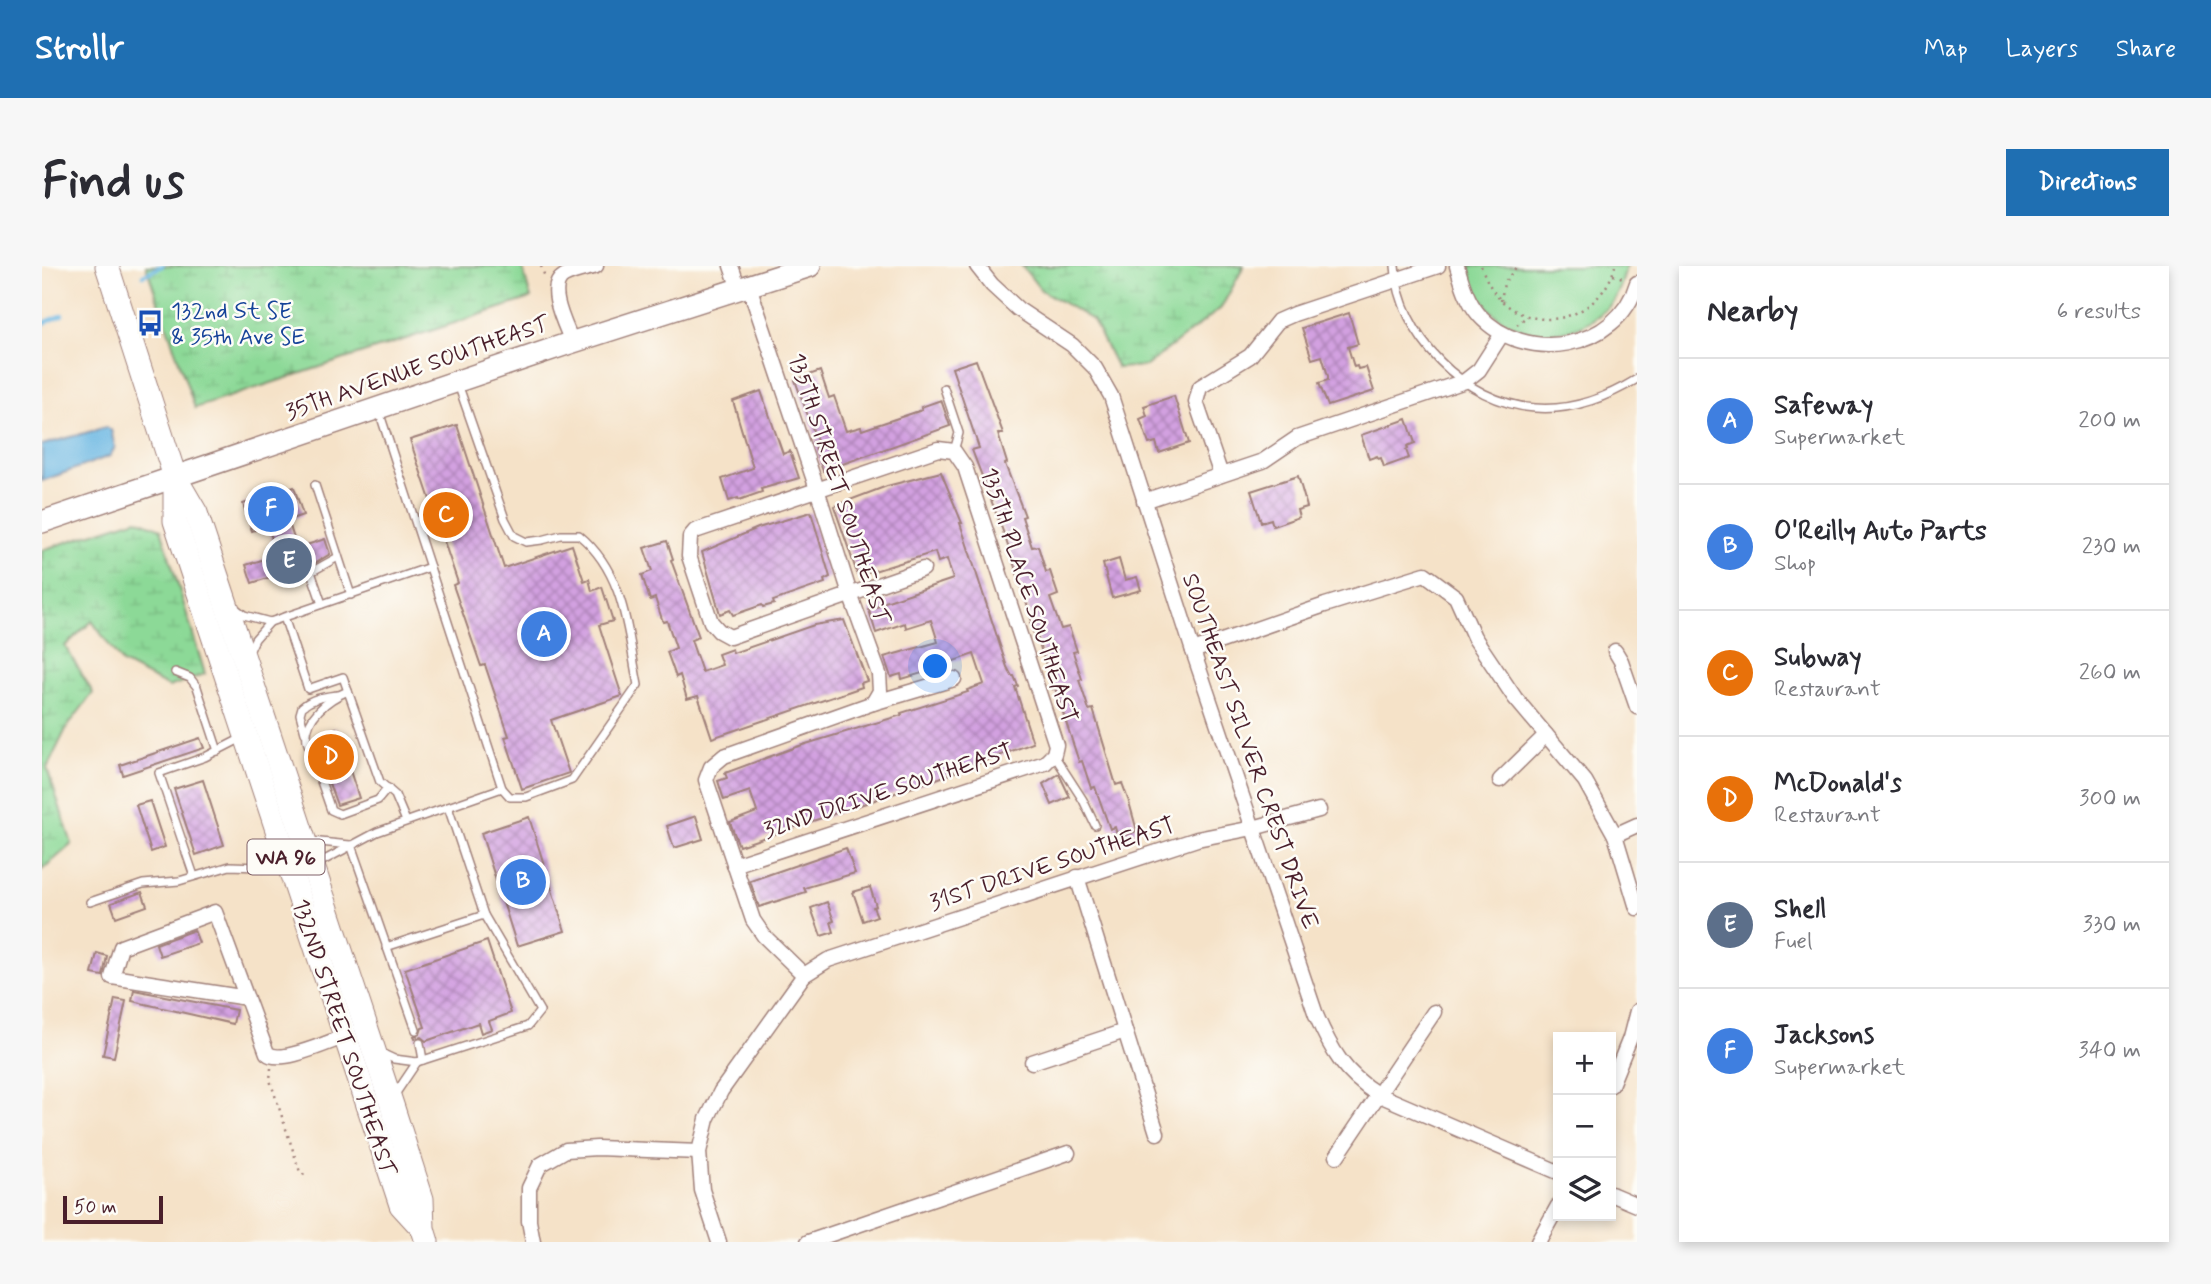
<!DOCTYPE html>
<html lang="en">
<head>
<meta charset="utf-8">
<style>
  :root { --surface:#fff; --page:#f7f7f7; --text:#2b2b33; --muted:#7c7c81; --line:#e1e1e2; --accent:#1f6fb2 }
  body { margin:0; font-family:Mynerve,sans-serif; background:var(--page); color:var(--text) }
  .controls { position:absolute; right:21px; bottom:21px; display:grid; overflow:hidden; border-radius:0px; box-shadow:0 4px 10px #0003 }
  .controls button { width:63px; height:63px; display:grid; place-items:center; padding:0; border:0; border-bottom:2px solid var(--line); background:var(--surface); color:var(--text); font:35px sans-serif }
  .scale { position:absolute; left:21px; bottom:18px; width:100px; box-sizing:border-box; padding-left:7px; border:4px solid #4a1f2b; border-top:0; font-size:19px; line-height:24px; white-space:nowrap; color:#4a1f2b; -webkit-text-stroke:5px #fdfcf7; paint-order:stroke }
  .you { position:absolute; left:894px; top:401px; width:24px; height:24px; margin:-18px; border:5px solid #fff; border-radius:50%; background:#1a73e8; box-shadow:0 0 0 10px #1a73e833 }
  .badge { display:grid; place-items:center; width:46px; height:46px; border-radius:50%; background:var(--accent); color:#fff; font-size:23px; font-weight:700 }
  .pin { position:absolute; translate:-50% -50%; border:4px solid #fff; box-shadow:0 2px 7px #0006 }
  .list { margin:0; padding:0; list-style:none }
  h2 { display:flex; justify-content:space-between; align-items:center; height:91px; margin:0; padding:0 28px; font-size:30px }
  h2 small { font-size:23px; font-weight:400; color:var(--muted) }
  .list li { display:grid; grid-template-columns:46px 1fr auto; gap:21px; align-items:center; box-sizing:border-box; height:126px; padding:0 28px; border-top:2px solid var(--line) }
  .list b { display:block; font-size:26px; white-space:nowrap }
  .list p { margin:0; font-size:23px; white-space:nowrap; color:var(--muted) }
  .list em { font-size:23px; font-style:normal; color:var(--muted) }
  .icon { flex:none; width:38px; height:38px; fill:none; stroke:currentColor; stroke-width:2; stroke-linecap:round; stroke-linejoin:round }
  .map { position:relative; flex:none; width:1595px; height:976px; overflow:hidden; border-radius:0px }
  header { display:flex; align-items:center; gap:42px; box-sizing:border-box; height:98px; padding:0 35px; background:var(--accent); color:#fff }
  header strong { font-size:33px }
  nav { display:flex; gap:38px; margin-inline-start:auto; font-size:24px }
  .intro { display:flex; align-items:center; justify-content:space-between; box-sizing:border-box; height:168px; padding:0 42px }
  h1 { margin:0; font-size:49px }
  .button { padding:18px 32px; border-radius:0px; background:var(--accent); color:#fff; font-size:24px; font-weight:700 }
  main { display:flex; gap:42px; padding:0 42px }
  aside { flex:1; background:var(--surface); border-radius:0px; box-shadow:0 4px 10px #0003 }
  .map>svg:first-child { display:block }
</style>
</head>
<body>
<header>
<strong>Strollr</strong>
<nav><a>Map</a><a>Layers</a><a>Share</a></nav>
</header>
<div class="intro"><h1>Find us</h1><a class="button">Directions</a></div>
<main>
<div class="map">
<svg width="1595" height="976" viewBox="0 0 1595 976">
  <defs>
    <pattern id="wetland-marsh" width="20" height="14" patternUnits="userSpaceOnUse" patternTransform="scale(1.75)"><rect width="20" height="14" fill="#8cd997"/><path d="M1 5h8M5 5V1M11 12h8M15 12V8" fill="none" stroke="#7aba82"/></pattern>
    <pattern id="building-cross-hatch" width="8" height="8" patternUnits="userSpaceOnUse" patternTransform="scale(1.75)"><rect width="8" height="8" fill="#d3a1e1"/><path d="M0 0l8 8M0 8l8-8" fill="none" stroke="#ad83b7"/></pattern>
  </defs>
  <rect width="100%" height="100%" fill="#fdfcf7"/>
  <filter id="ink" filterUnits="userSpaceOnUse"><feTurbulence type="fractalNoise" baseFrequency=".0143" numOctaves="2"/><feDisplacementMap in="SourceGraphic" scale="14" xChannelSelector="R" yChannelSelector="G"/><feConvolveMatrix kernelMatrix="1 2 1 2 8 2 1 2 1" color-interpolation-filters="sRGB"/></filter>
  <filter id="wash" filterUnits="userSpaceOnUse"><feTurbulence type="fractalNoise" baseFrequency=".00686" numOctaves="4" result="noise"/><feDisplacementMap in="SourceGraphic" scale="28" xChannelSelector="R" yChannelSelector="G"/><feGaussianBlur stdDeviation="1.57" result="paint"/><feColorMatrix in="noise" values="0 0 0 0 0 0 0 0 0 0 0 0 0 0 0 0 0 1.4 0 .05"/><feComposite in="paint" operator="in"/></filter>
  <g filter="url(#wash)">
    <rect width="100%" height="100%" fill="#f5e2c8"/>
    <path fill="#8cd997" stroke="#6b7c61" stroke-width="2" d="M 1427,0 L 1584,0 C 1581,16 1576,32 1564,43 C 1524,82 1456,73 1432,21 C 1429,15 1428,7 1427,0 Z"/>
    <g fill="url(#wetland-marsh)" stroke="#6b7c61" stroke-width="2">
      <path d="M 104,0 L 480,0 L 489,32 L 153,142 Z"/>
      <path d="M 980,0 L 1202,0 L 1179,42 L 1104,100 L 1075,102 L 1051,54 L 999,24 Z"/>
      <path d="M 95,253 L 119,263 L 163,408 L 127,421 L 80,397 L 50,355 L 23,380 L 51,427 L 25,461 L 5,502 L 30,578 L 0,604 L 0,284 Z"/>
    </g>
    <path fill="#68b6e2" stroke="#596a86" stroke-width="2" d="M 64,161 L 69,164 L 73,181 L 68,190 L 0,215 L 0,179 Z"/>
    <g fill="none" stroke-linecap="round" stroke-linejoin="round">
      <g stroke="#68b6e2" stroke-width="4.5">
        <path d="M 101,9 L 120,0"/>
        <path d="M 0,58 L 20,49"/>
      </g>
    </g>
    <g id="blocks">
      <g fill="url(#building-cross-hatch)">
        <path d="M 1307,47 L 1316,78 L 1306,81 L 1312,101 L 1315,100 L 1316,103 L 1324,101 L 1332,125 L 1286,140 L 1277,117 L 1286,114 L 1286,110 L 1280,90 L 1270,93 L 1260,62 Z"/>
        <path d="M 934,94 L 961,167 L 956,168 L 965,197 L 963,198 L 983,250 L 980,251 L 990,281 L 996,280 L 1004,306 L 1008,305 L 1016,329 L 1008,332 L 1019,363 L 1027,361 L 1035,385 L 1031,386 L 1040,413 L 1037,414 L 1047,444 L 1051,443 L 1074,519 L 1080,517 L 1087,536 L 1095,565 L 1076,572 L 1073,561 L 1068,563 L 1053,521 L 1049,522 L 1040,495 L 1037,496 L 1013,422 L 1011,423 L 994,367 L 992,368 L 988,357 L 990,356 L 987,344 L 962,268 L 930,184 L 937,182 L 910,102 Z"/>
        <path d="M 778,105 L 787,132 L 792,130 L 804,165 L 819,161 L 820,164 L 880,144 L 879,141 L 899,134 L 908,160 L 781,205 L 771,176 L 775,175 L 753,114 Z"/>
        <path d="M 719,125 L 741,188 L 748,185 L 757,212 L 719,223 L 720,226 L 697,234 L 696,232 L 687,235 L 680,213 L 711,202 L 691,135 Z"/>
        <path d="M 1132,130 L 1147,177 L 1117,187 L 1114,176 L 1107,178 L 1098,153 L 1105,150 L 1102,140 Z"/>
        <path d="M 1365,153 L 1373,177 L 1365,180 L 1366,183 L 1364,184 L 1367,192 L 1342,201 L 1339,192 L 1336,193 L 1335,190 L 1327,193 L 1319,169 Z"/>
        <path d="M 415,159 L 462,302 L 530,279 L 542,315 L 547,313 L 550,325 L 560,321 L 571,355 L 557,359 L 580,430 L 509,454 L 527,507 L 480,523 L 463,471 L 467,470 L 443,399 L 439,400 L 411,319 L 416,317 L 368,174 Z"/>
        <path d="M 899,206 L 920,257 L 918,257 L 965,401 L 970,410 L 972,410 L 976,420 L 973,421 L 991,477 L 889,515 L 697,580 L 688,556 L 715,546 L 708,525 L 682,534 L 676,515 L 685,512 L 683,507 L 754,481 L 860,449 L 859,447 L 926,426 L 925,424 L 942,418 L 932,388 L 900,399 L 901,401 L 860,413 L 859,408 L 849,411 L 842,391 L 896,376 L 889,354 L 864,362 L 863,357 L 834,367 L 827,344 L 837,340 L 837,338 L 911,313 L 905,293 L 896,296 L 893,286 L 816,310 L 792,240 L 845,220 Z"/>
        <path d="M 1256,210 L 1265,241 L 1255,244 L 1257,251 L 1231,260 L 1229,253 L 1219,256 L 1209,225 Z"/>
        <path d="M 252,221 L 261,249 L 246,254 L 255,282 L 283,273 L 288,288 L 273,297 L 210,317 L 204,299 L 235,289 L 226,260 L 210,265 L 201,238 Z"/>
        <path d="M 769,246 L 788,311 L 782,314 L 783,317 L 731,335 L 732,338 L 721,341 L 720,339 L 691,349 L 688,344 L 678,348 L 660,286 L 716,262 Z"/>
        <path d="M 625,275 L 631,293 L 629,294 L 657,371 L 649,374 L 660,406 L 680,399 L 676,388 L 690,383 L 691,387 L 772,359 L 802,354 L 825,415 L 819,417 L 820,421 L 670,472 L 656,430 L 645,433 L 638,409 L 634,411 L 625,386 L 634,382 L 625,355 L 621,356 L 613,332 L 608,334 L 600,309 L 610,305 L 602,282 Z"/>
        <path d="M 1077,293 L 1083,314 L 1095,311 L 1099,324 L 1070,332 L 1061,298 Z"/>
        <path d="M 294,462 L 317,532 L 295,539 L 271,474 L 281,469 L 280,467 Z"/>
        <path d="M 158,472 L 162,482 L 81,509 L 78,499 Z"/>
        <path d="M 1017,508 L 1028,531 L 1010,539 L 1001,518 Z"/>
        <path d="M 161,514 L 182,579 L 154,589 L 132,523 Z"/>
        <path d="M 108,535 L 123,581 L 109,586 L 94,539 Z"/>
        <path d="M 654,550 L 661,573 L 632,582 L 625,560 Z"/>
        <path d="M 487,551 L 523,665 L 475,680 L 439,567 Z"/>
        <path d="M 804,582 L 813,607 L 762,622 L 764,626 L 717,641 L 708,615 Z"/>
        <path d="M 828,621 L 834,640 L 831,641 L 835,650 L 821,655 L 811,626 Z"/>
        <path d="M 100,626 L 105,640 L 74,651 L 69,637 Z"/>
        <path d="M 785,636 L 792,655 L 789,656 L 792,666 L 779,670 L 769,642 Z"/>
        <path d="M 152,664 L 157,677 L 118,690 L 114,678 Z"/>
        <path d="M 445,675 L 469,747 L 447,755 L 450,763 L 439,767 L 436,757 L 384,775 L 379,771 L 373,773 L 372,770 L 378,768 L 380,762 L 383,761 L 363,703 Z"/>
        <path d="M 55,687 L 65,690 L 61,710 L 50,708 Z"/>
        <path d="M 92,724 L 194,744 L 191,758 L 90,735 Z"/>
        <path d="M 73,733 L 84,735 L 72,791 L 61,789 Z"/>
      </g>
    </g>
  </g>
  <g filter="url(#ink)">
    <use href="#blocks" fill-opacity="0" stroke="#a0807a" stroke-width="2"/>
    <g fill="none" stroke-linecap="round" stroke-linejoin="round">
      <g stroke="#a0807a" stroke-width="10">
        <g id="lane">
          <path d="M 1353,0 C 1357,70 1423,137 1493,142 C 1530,145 1564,132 1595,113"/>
          <path d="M 416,118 L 463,253 L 472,270 L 484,276 L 500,274 L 519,269 L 537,269 C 583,307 585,364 596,419 L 530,514 L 484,531 L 468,531 L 460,522"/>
          <path d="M 902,122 L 917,167 L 912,185"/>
          <path d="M 273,219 L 309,329"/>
          <path d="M 280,338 L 269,306 L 296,291"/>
          <path d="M 192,341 L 202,349 L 228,356 L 388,301"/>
          <path d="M 242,351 L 266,423 L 301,411 L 338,516 L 353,529 L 364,555"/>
          <path d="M 207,386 L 213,373 L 228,356"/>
          <path d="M 133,406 L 148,412 L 155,421 L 176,485"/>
          <path d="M 306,425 C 286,433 262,452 265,475 L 289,544 L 298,548 L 336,534 L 346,522"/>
          <path d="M 263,467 L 258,448 L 260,441 C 271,432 281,431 295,429"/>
          <path d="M 1012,489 L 1041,534 L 1053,559"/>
          <path d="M 268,575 L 308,579"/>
          <path d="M 309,579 L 374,764"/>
          <path d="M 275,598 L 335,566 L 460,522 L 337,145"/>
          <path d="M 152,610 L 117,507 L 163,491 L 200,472"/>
          <path d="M 48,636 L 101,618 L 137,615 L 188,600 L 216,601 L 241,596"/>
          <path d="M 344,681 L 442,649"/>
          <path d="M 378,777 L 381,794"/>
          <path d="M 339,787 L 352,793 L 375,796 L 486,760 L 498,745 L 442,649 L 406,541"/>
          <path d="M 352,830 L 375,796"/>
        </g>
      </g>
      <g stroke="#a0807a" stroke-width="17">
        <g id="street">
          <path d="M 689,0 L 697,23"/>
          <path d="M 935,0 L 950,19 L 976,43 L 1030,79 L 1053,102 L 1069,130 L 1151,385 L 1274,749 C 1289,784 1302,807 1335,828 L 1516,906"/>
          <path d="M 1415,0 C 1420,17 1425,35 1437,49 C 1482,99 1576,85 1595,17"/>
          <path d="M 707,20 L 775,223 L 808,328 L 837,408 L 838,425 L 831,437"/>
          <path d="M 530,76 C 524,60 503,21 522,10 C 532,5 544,3 554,0"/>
          <path d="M 1179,209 L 1154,136 L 1158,121 L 1208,90 L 1236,55 L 1252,48 L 1396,0"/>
          <path d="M 1102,235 L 1221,195 L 1255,172 L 1423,115 L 1437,104 L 1460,68"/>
          <path d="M 1151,385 L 1283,339 L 1383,308 L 1414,331 L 1432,371 L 1473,432 L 1543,515 L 1573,569 L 1595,642"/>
          <path d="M 1573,385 L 1579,395 L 1595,441"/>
          <path d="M 1458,514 L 1504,469"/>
          <path d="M 1573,569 L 1595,559"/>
          <path d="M 692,599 L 1003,497 L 1012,488 L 1014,479 L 923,201 L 912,185 L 896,183 L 653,265 L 648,271 L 647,290 L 669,356 L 677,365 L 688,371 L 881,303"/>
          <path d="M 1035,611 L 1115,867"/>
          <path d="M 762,709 L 722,670 L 711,654 L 664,514 L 669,501 L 682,490 L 831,437 L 912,413"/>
          <path d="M 205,732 L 70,711 L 79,681 L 173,646 L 225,787 C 238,799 286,776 304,770"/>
          <path d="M 990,796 L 1083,765"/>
          <path d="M 1569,819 L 1588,772 L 1595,745"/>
          <path d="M 1295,890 L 1392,746"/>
          <path d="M 1569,928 L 1595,939"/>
          <path d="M 491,976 L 487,955 L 487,922 L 498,899 L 524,884 L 555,882 L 657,886"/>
          <path d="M 677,976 L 660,924 L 657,886 L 665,853 L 679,825 L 762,709 L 786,694 L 1155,573 L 1211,562 L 1277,544"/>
          <path d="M 766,976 L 1026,887"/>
          <path d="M 1496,976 L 1516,940"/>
        </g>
      </g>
      <g stroke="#a0807a" stroke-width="24">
        <path id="secondary" d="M 0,256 L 525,78 L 768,0"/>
      </g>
      <g stroke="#a0807a" stroke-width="25">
        <g id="primary">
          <path d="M 65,0 L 133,211 L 154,247 L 350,839 L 380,933 L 381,963 L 385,976"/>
          <path d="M 133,213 L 133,255 L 359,939 L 381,963"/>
        </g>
      </g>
      <g stroke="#a0807a" stroke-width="2.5" stroke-dasharray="2 5" stroke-linecap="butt">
        <path d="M 499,0 L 503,11"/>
        <path d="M 1439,0 C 1445,16 1452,30 1466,40 C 1506,69 1561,47 1573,0"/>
        <path d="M 1571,9 L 1584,13"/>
        <path d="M 1459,35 L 1462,17 L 1475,0"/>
        <path d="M 1475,59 L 1485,50"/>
        <path d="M 229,802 L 228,814 L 258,906 L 264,910"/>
      </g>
      <use href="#lane" stroke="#fff" stroke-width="7"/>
      <use href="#street" stroke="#fff" stroke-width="14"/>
      <use href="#secondary" stroke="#fff" stroke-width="21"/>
      <use href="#primary" stroke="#fff" stroke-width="23"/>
    </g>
  </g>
  <defs>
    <g id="bus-bare" transform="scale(2.1)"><path d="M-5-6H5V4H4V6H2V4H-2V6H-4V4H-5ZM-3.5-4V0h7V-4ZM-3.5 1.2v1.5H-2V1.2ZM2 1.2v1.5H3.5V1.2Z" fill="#1a4fb4" stroke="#fdfcf7" stroke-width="2.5" paint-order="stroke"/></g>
  </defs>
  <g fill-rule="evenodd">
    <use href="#bus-bare" x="108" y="57"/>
  </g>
  <g text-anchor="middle" stroke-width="5" stroke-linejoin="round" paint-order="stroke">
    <rect fill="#fdfcf7" stroke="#806168" stroke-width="2" x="205.5" y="573.5" width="77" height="35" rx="5"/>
    <g font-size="21" font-weight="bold" fill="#4a1f2b">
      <text x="244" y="598">WA 96</text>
    </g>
    <g font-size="23" fill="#164399" stroke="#fdfcf7" text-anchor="start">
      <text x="129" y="52">132nd St SE<tspan x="129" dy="26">&amp; 35th Ave SE</tspan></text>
    </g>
    <g font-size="23" fill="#4a1f2b" stroke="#fdfcf7">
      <text transform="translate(375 101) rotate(-19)" y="8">35TH AVENUE SOUTHEAST</text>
      <text transform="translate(798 222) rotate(72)" y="8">135TH STREET SOUTHEAST</text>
      <text transform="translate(988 329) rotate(72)" y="8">135TH PLACE SOUTHEAST</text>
      <text transform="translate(1209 485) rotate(71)" y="8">SOUTHEAST SILVER CREST DRIVE</text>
      <text transform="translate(846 524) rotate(-18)" y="8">32ND DRIVE SOUTHEAST</text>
      <text transform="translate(1010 597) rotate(-18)" y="8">31ST DRIVE SOUTHEAST</text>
      <text transform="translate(303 771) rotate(72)" y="8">132ND STREET SOUTHEAST</text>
    </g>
  </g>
</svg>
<div class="controls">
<button>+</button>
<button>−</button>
<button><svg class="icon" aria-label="layers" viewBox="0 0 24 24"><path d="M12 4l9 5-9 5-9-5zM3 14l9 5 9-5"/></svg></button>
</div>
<div class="scale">50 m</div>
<div class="you"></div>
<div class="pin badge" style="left:502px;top:368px;background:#3f7fe0">A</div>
<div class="pin badge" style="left:481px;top:616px;background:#3f7fe0">B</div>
<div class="pin badge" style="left:404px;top:249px;background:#e8710a">C</div>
<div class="pin badge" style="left:289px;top:491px;background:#e8710a">D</div>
<div class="pin badge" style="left:247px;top:295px;background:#5c6f8a">E</div>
<div class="pin badge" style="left:229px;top:243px;background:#3f7fe0">F</div>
</div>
<aside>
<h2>Nearby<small>6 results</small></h2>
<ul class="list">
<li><span class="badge" style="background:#3f7fe0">A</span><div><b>Safeway</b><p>Supermarket</p></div><em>200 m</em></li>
<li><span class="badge" style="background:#3f7fe0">B</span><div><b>O'Reilly Auto Parts</b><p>Shop</p></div><em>230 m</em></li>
<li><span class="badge" style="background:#e8710a">C</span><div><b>Subway</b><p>Restaurant</p></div><em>260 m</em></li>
<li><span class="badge" style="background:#e8710a">D</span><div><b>McDonald's</b><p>Restaurant</p></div><em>300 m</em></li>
<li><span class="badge" style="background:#5c6f8a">E</span><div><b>Shell</b><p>Fuel</p></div><em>330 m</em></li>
<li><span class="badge" style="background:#3f7fe0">F</span><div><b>Jacksons</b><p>Supermarket</p></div><em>340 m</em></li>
</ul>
</aside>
</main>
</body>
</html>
